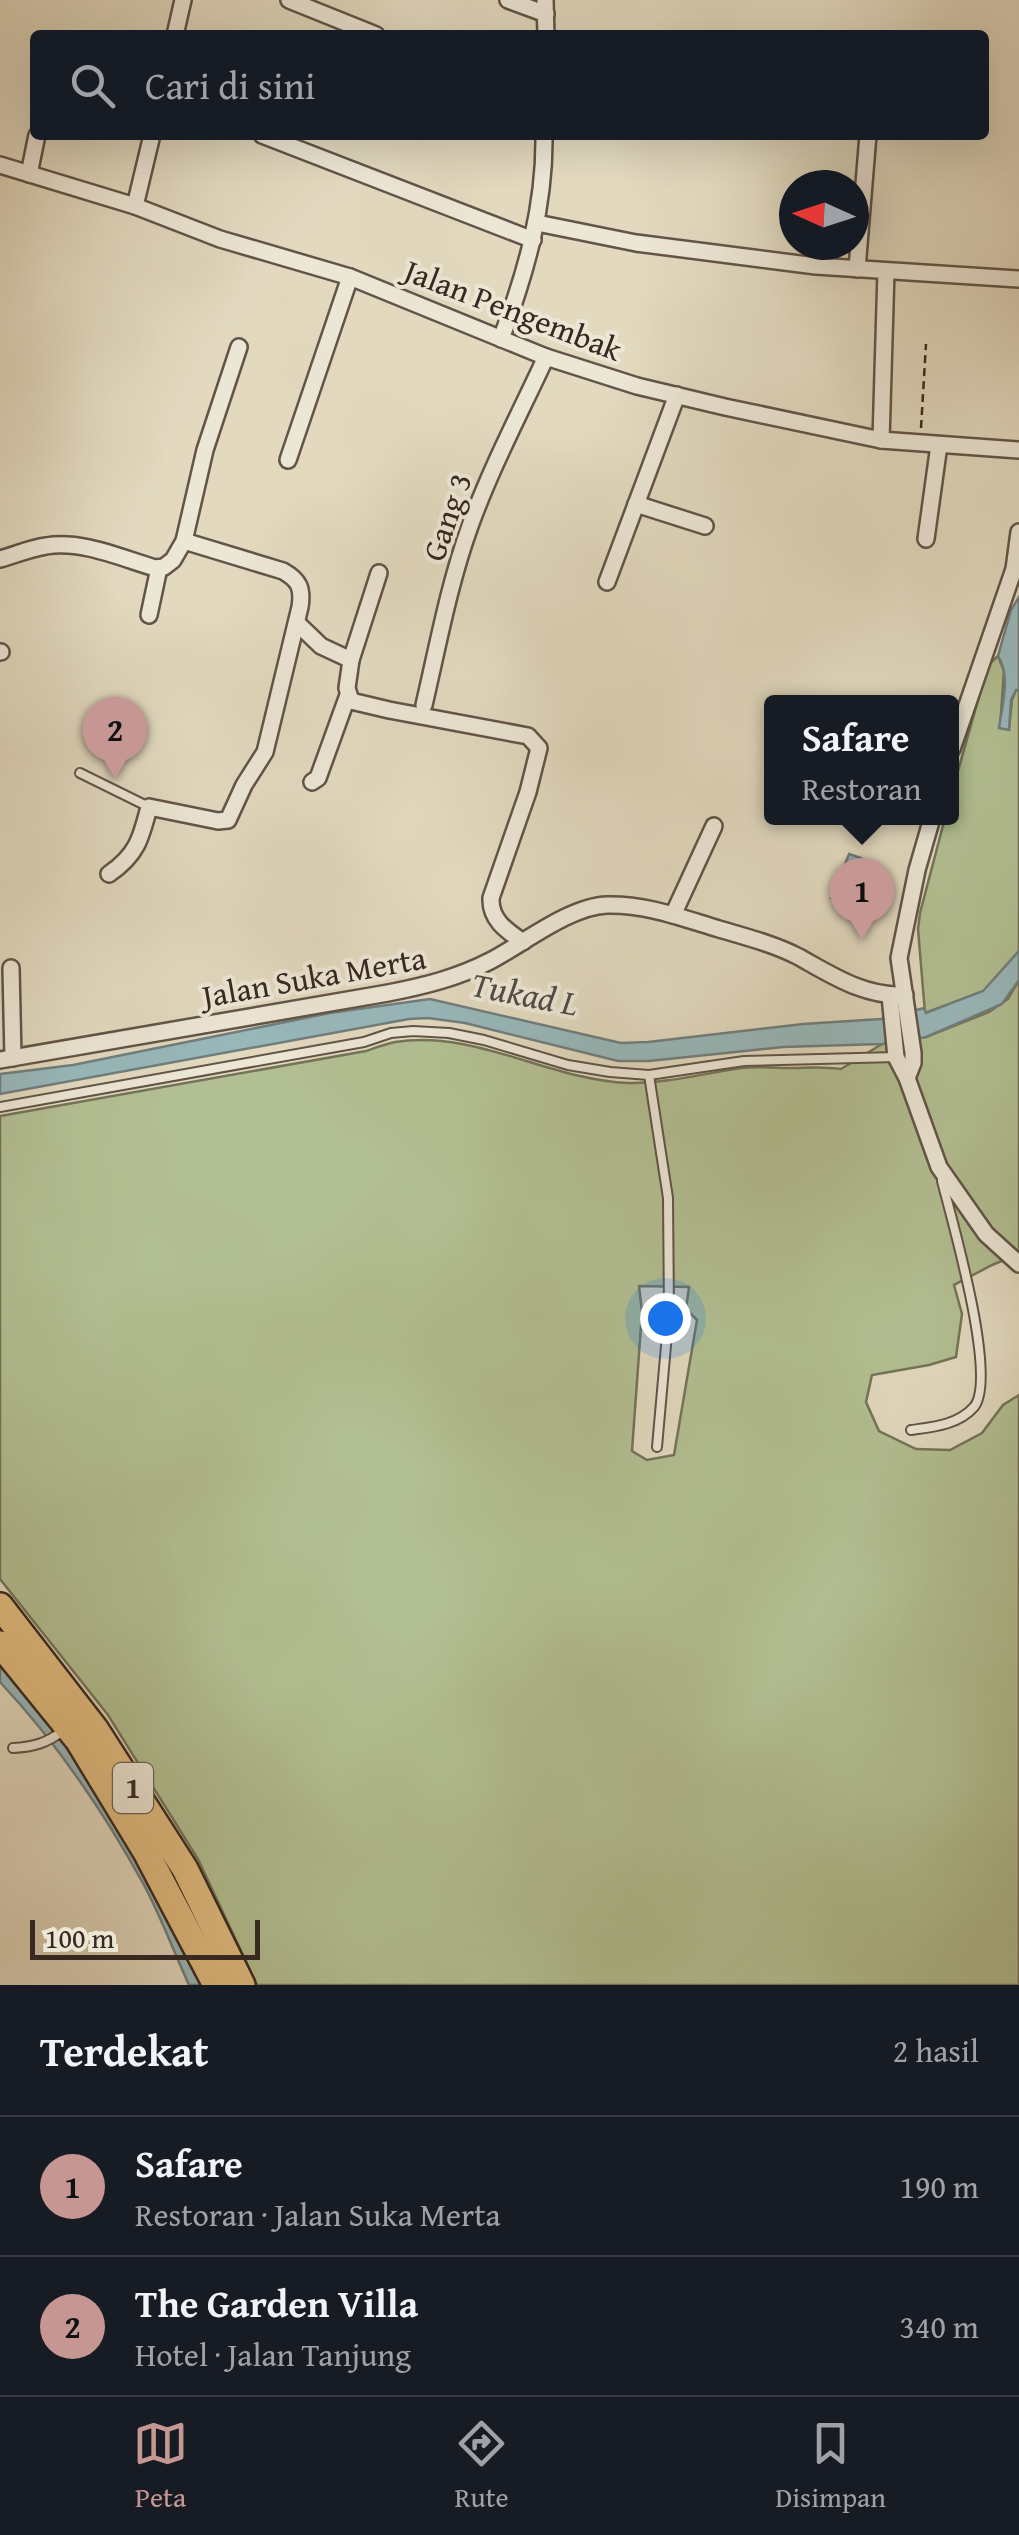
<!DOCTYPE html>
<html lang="id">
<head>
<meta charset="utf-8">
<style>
  :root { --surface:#171b24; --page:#242831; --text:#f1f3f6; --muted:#9ea1a6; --line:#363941; --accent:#c59692 }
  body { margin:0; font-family:"Gentium Book Plus",serif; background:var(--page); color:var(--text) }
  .compass { position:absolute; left:779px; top:170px; width:90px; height:90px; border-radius:50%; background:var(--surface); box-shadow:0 10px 40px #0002; rotate:273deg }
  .scale { position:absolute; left:30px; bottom:25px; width:230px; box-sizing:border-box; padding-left:10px; border:5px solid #372820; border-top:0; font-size:28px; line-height:35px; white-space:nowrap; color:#372820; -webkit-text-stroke:8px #ece6d5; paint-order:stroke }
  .you { position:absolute; left:665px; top:1318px; width:35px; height:35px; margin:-25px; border:8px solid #fff; border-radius:50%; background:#1a73e8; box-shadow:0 0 0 15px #1a73e833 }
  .badge { display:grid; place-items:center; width:65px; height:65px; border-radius:50%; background:var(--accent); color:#111; font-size:32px; font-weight:700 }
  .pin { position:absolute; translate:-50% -82px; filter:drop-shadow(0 2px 5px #0008) }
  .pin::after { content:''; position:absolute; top:52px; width:35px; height:30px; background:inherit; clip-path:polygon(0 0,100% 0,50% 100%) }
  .popup { position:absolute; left:764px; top:695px; width:195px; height:130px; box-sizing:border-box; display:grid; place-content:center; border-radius:10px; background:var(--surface); filter:drop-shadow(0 2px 8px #0005); font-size:32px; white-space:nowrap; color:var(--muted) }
  .popup b { font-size:38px; color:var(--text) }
  .popup::after { content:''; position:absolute; left:50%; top:100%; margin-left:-20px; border:20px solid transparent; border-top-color:var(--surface) }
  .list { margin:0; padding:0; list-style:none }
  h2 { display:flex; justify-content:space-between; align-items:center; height:130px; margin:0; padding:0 40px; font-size:42px }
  h2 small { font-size:32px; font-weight:400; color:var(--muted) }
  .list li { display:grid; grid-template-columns:65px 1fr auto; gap:30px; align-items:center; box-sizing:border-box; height:140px; padding:0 40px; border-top:2px solid var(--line) }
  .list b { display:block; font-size:38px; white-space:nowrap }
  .list p { margin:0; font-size:32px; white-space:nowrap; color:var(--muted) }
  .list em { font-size:32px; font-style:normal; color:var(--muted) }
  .icon { flex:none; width:55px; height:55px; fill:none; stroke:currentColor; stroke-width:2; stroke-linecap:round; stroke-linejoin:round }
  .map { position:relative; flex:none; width:1019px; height:1985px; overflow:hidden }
  .search { position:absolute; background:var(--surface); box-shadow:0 10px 40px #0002; left:30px; right:30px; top:30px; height:110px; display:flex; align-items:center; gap:25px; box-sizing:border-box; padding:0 35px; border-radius:10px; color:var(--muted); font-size:38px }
  .sheet { height:410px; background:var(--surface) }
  nav { display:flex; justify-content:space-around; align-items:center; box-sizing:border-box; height:140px; border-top:2px solid var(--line); background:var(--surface); font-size:28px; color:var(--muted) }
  nav a { display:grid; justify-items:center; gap:5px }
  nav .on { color:var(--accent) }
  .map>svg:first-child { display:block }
</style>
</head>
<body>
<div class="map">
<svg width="1019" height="1985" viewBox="0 0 1019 1985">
  <rect width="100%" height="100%" fill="#e2d9bf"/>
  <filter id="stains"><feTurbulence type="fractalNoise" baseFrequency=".002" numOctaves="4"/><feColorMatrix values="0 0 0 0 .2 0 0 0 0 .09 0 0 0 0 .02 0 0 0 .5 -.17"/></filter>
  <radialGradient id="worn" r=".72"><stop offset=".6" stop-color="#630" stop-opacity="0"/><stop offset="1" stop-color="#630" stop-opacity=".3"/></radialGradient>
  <g fill="#b2bf92" stroke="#747459" stroke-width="2.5" fill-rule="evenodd">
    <path d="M 998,656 L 1004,671 L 1000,728 L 1009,729 L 1012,700 L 1016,690 L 1019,690 L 1019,951 L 984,991 L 925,1013 L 918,929 L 920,913 L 945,818 L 952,818 L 952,792 L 988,665 Z"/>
    <path d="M 1019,980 L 1019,1254 L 992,1265 L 954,1285 L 962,1314 L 956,1357 L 929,1365 L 872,1375 L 866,1402 L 879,1431 L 916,1449 L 950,1450 L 982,1433 L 1003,1405 L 1019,1395 L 1019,1985 L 257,1985 L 198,1859 L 108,1715 L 0,1579 L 0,1116 L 366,1051 C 375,1048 385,1044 395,1042 C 475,1029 549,1080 628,1083 C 665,1084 705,1073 742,1068 C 757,1066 772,1068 787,1068 C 806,1068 823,1066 841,1069 L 882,1044 L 926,1037 L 989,1012 L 1008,999 ZM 639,1286 L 689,1287 L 686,1309 L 697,1320 L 674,1455 L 647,1460 L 632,1451 L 642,1312 Z"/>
  </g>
  <g fill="#98b8bb" stroke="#717e7d" stroke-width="2.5">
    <path d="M 1019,597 L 1019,690 L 1016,690 L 1011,700 L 1009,730 L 999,728 C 1002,706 1011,676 998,656 L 1011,610 Z"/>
    <path d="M 849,854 L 861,858 L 848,888 L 860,893 L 854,908 L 831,898 Z"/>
    <path d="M 1019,951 L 1019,980 L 1002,1004 L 926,1037 L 882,1044 L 783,1047 L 649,1061 L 618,1061 L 465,1023 L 428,1018 L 409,1019 L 0,1094 L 0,1074 L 73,1065 L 330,1013 L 430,999 L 621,1043 L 648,1042 L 803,1024 L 881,1019 L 924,1008 L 926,1013 L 983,991 Z"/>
    <path d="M 0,1659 L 89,1772 L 204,1985 L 189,1985 C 174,1952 161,1917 144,1885 C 104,1812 57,1743 0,1682 Z"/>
  </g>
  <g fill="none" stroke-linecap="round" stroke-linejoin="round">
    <g stroke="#625448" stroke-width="12">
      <g id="service">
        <path d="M 80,773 L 149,807"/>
        <path d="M 649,1075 L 668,1198 L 669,1312 L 657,1447"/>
        <path d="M 0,1107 L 364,1042 L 391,1033 L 413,1031 L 449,1033 L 484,1040 L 568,1065 L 610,1072 L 649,1075 L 744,1061 L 896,1057"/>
        <path d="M 911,1430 C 933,1427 958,1425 974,1407 C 998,1378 952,1221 942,1181"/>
        <path d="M 13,1748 C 34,1747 47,1743 64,1730"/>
      </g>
    </g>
    <g stroke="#625448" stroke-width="20">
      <g id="minor">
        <path d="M 289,0 L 376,35"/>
        <path d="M 508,0 L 546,14"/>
        <path d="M 545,0 L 546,35"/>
        <path d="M 175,35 L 183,0"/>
        <path d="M 262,135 L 533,240"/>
        <path d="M 0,165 L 135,206 L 220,239 L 350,277 L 546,357 L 637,386 L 725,407 L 881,440 L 1019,450"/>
        <path d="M 29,174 L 37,135"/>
        <path d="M 135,206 L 152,135"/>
        <path d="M 537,223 L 636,243 L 816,266 L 1019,279"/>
        <path d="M 857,269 L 868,135"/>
        <path d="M 501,339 C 526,273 545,206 544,135"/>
        <path d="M 881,440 L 886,271"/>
        <path d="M 288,460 L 350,277"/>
        <path d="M 636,504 L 705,526"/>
        <path d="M 926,539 L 939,445"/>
        <path d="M 0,559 C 15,555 31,548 46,546 C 82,540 121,558 155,568 L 164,567 L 173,560 L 184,541 L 205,450 L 239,347"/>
        <path d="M 607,582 L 677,395"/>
        <path d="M 149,615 L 159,568"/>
        <path d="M 297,623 L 321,646 L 351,660 L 347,688 L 351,701 L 389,710 L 528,736 L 539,748 L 528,792 L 491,898 C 490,920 507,931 523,942"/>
        <path d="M 0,652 L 1,652"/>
        <path d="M 351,660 L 379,573"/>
        <path d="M 424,705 C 438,645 449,584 470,526 C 491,468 520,413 546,357"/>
        <path d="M 952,749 L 1014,569 L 1019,532"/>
        <path d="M 312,782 L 318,778 L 348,695"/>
        <path d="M 109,874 C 137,855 141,838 149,807 L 218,821 L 228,820 L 244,785 L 265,752 L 300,607 C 303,588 299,580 283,571 L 184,541"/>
        <path d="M 673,915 L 714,826"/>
        <path d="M 11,968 L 13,1058"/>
        <path d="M 890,996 L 896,1057 L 907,1078 L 939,1167 L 986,1234 L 1019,1264"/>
        <path d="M 0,1060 L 388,993 C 424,986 457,978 490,961 C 523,944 570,906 607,905 C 646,904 682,918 719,929 C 746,937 774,944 799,957 C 833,976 865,997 905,995"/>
        <path d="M 907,1078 L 913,1063 L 913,1053 L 899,958 L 917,870 L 932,818"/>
      </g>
    </g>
    <g stroke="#372820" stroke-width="30">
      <g id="trunk">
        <path d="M 0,1606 L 96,1730 L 185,1869 L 242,1985"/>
        <path d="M 0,1644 L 78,1740 L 146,1852 L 216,1985"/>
      </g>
    </g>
    <path stroke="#372820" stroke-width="2.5" stroke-dasharray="8 5" stroke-linecap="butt" d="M 921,428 L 926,344"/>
    <use href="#service" stroke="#ece6d5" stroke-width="8"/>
    <use href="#minor" stroke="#ece6d5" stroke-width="15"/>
    <use href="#trunk" stroke="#e1bc80" stroke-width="25"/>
  </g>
  <g text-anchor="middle" stroke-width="8" stroke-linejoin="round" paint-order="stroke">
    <rect fill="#ece6d5" stroke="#6d6156" stroke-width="2.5" x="113" y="1763" width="40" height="50" rx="8"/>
    <g font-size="30" font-weight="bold" fill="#372820">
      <text x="133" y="1798">1</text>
    </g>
    <g font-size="32" fill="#372820" stroke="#ece6d5">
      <text transform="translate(513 310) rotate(21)" y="11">Jalan Pengembak</text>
      <text transform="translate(447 517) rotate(-71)" y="11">Gang 3</text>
      <text transform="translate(314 977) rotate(-10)" y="11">Jalan Suka Merta</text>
    </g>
    <g font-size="35" font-style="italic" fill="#4f4c47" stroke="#ece6d5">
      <text transform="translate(525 994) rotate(11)" y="12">Tukad L</text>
    </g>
  </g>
  <rect width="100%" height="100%" filter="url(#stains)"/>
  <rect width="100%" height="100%" fill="url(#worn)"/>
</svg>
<svg class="compass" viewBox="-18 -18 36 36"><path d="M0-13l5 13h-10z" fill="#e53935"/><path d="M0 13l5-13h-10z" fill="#9ea1a6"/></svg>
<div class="scale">100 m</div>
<div class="you"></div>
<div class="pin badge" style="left:862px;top:940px">1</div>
<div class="popup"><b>Safare</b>Restoran</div>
<div class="pin badge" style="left:115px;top:779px">2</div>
<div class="search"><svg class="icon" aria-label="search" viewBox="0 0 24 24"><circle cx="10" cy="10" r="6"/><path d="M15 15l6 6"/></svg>Cari di sini</div>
</div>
<section class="sheet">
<h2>Terdekat<small>2 hasil</small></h2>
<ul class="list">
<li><span class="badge">1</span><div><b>Safare</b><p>Restoran · Jalan Suka Merta</p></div><em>190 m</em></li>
<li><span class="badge">2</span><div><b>The Garden Villa</b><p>Hotel · Jalan Tanjung</p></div><em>340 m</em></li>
</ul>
</section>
<nav>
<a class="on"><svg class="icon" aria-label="map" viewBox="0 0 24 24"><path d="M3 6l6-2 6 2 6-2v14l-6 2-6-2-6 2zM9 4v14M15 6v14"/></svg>Peta</a>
<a><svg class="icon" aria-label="directions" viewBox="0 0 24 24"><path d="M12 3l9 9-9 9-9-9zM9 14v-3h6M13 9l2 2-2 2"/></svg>Rute</a>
<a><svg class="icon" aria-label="saved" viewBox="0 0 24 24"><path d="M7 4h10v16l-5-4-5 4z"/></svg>Disimpan</a>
</nav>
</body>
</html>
